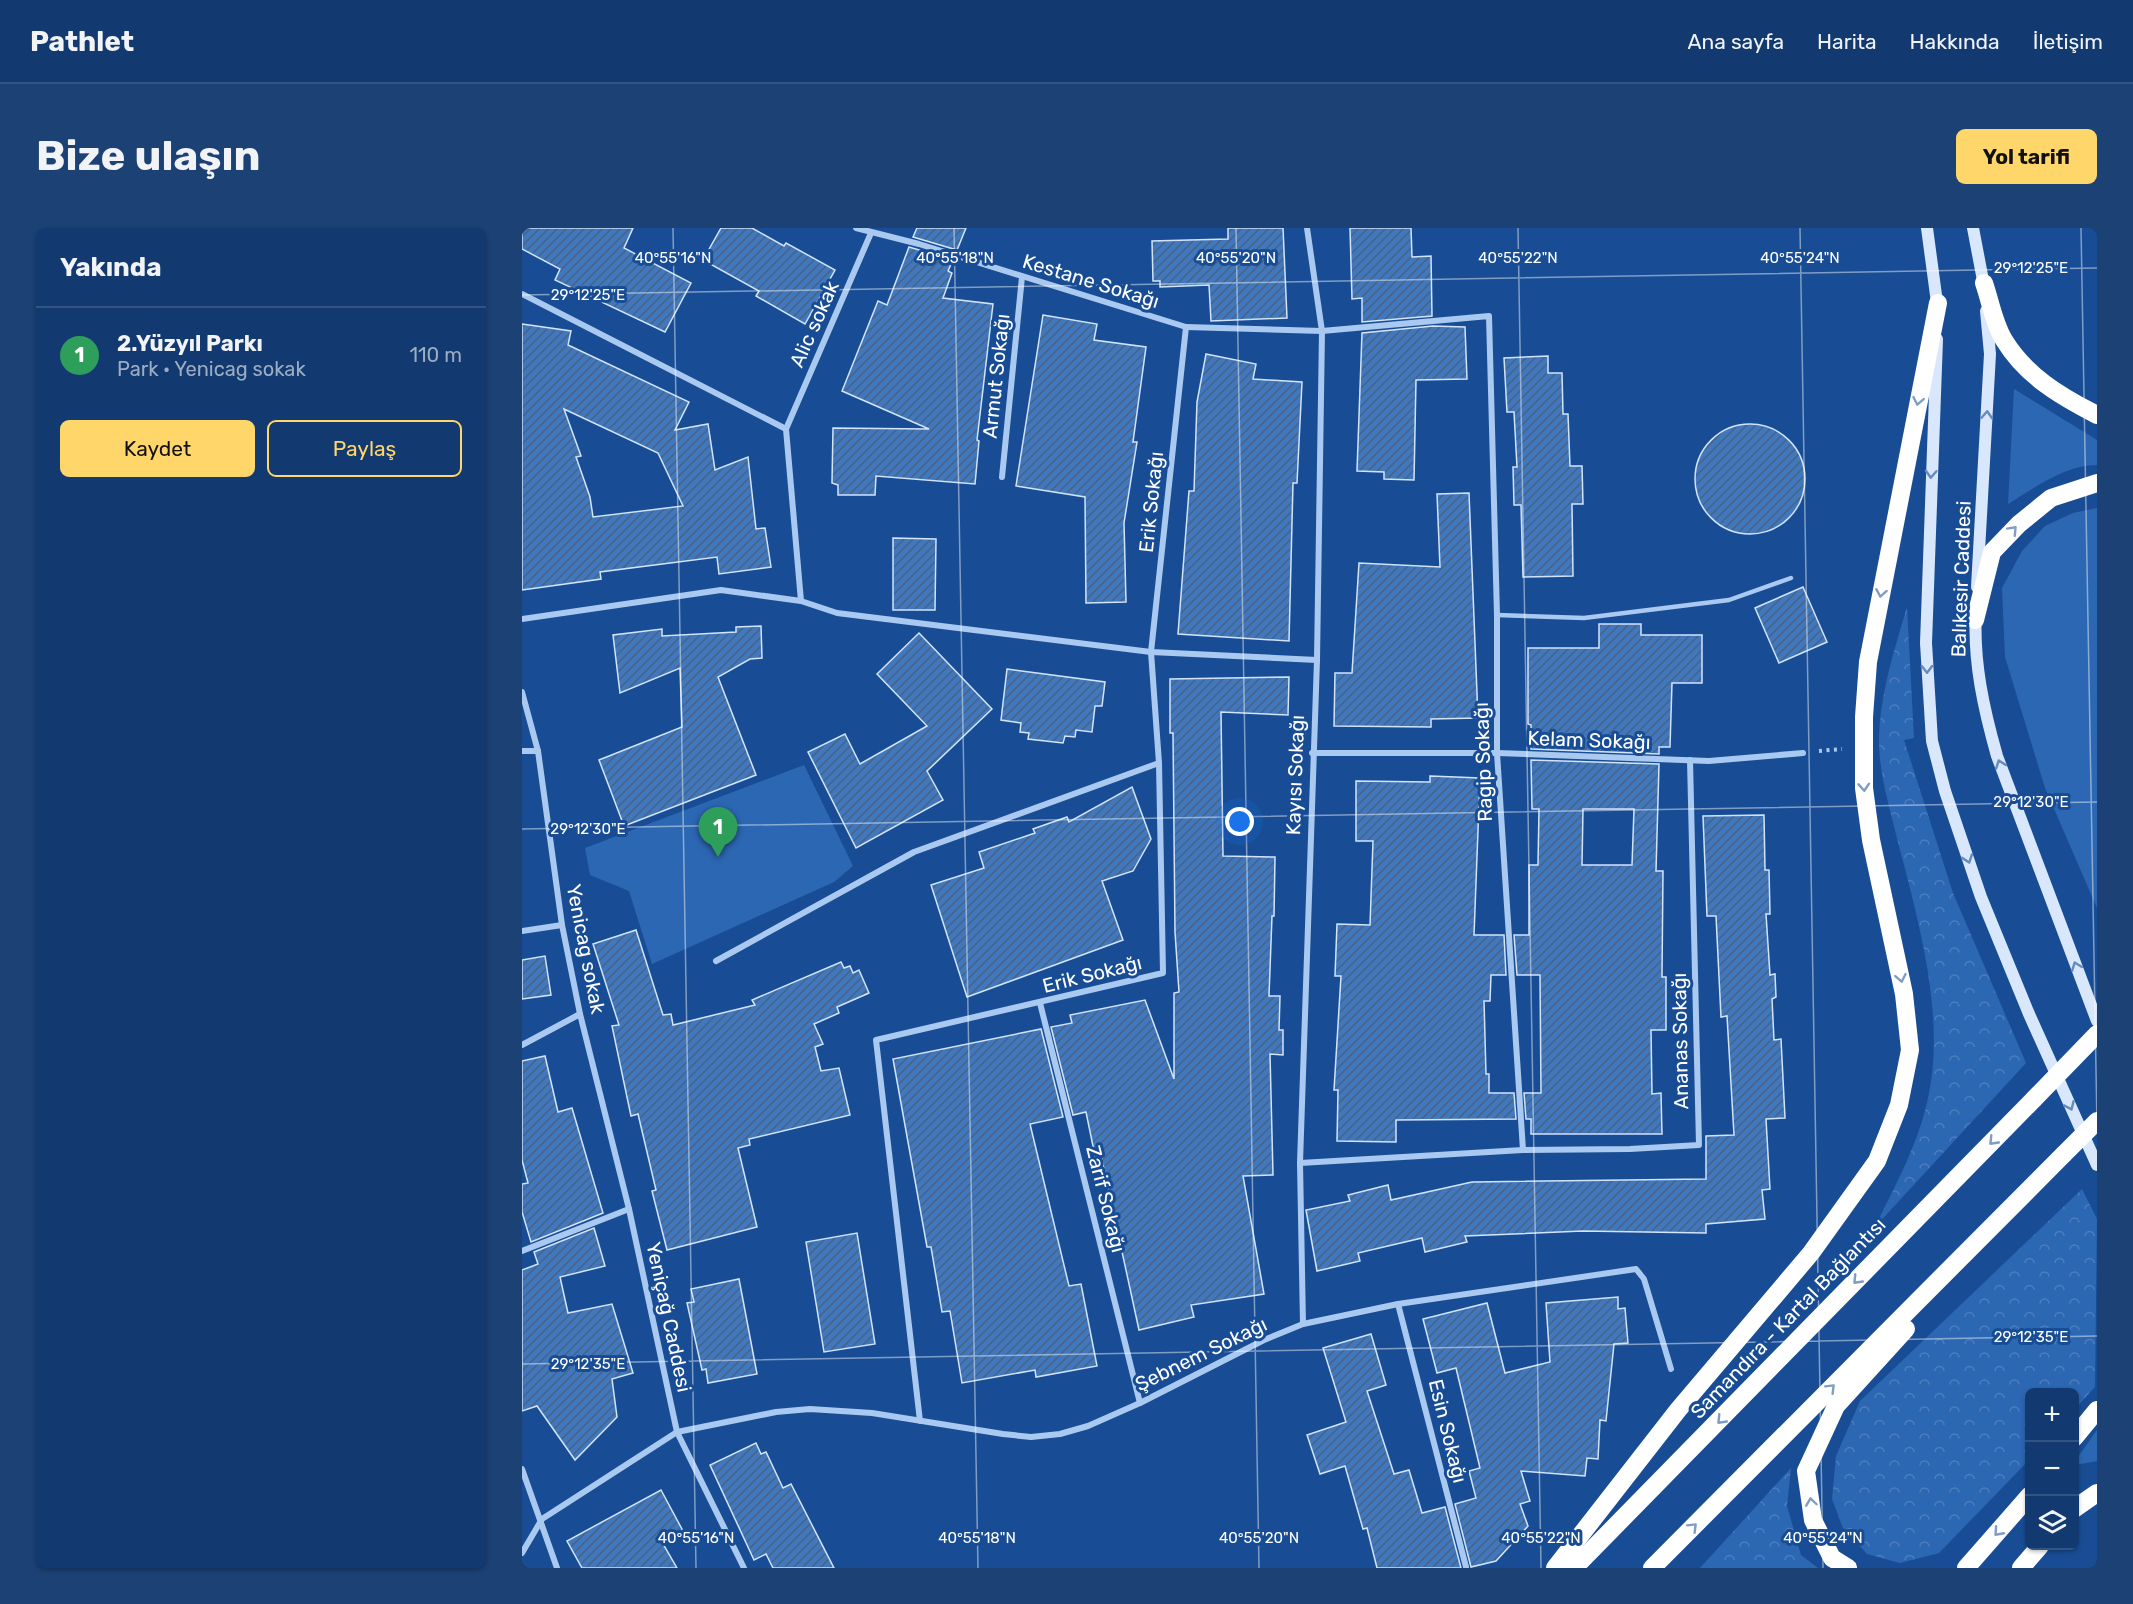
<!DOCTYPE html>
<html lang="tr">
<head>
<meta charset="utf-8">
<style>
  :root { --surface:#123a70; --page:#1b4175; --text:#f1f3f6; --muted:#9cadc3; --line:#315483; --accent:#ffd669 }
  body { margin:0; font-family:Rubik,sans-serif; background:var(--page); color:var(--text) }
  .controls { position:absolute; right:18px; bottom:18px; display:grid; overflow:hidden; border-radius:9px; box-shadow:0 2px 4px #0004 }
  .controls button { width:54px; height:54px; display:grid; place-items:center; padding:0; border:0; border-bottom:2px solid var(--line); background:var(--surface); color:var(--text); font:30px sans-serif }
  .you { position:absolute; left:718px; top:594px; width:21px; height:21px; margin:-15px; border:4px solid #fff; border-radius:50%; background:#1a73e8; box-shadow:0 0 0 9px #1a73e833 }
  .badge { display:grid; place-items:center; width:39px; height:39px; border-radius:50%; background:var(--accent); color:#fff; font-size:20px; font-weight:700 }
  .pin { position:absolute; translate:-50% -50px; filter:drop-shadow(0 2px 3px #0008) }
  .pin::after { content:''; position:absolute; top:32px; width:21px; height:18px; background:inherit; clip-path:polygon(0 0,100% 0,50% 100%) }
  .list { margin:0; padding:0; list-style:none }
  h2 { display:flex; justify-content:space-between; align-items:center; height:78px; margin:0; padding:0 24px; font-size:26px }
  h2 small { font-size:20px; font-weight:400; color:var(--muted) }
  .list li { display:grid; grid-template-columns:39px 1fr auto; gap:18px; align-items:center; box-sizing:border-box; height:96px; padding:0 24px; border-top:2px solid var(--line) }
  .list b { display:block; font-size:22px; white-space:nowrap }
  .list p { margin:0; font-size:20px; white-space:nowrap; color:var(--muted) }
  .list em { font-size:20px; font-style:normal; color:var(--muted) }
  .actions { display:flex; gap:12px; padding:18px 24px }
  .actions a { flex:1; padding:14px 0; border:2px solid var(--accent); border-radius:9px; text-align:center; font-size:21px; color:var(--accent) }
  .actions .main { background:var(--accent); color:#111 }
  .icon { flex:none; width:33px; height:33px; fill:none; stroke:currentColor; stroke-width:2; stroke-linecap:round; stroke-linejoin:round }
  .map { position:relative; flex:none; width:1575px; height:1340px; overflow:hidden; border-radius:9px }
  header { display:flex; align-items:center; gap:36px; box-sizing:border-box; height:84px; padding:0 30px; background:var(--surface); border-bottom:2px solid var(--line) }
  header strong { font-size:28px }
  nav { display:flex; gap:33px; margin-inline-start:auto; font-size:21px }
  .intro { display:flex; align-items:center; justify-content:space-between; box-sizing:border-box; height:144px; padding:0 36px }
  h1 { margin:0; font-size:42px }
  .button { padding:15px 27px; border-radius:9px; background:var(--accent); color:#111; font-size:21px; font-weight:700 }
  main { display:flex; gap:36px; padding:0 36px }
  aside { flex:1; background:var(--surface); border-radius:9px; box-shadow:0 2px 4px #0004 }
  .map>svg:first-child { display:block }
</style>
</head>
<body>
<header>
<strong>Pathlet</strong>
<nav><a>Ana sayfa</a><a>Harita</a><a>Hakkında</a><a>İletişim</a></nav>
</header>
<div class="intro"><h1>Bize ulaşın</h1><a class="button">Yol tarifi</a></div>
<main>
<aside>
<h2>Yakında<small></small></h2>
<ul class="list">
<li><span class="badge" style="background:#2e9e5b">1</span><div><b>2.Yüzyıl Parkı</b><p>Park · Yenicag sokak</p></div><em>110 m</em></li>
</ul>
<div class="actions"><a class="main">Kaydet</a><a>Paylaş</a></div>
</aside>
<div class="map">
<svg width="1575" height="1340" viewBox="0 0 1575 1340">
  <defs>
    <pattern id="forest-crowns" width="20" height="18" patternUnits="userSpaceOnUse" patternTransform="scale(1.5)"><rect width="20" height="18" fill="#2c67b3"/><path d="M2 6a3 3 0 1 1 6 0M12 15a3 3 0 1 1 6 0" fill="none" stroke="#4c7ebe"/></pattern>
    <pattern id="building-hatch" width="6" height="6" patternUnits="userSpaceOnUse" patternTransform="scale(1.5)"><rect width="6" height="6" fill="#4177bc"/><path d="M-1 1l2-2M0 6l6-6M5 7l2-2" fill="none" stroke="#466284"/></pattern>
  </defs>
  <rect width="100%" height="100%" fill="#184d95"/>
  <g fill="#2c67b3">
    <path d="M 1492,161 L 1575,212 L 1575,237 C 1543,237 1512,260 1486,276 Z"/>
    <path d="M 1575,280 L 1575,680 L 1523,560 L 1483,429 L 1480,360 L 1500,323 L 1523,298 L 1551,285 Z"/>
    <path d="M 282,537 L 331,638 L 312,654 L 130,736 L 107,663 L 68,647 L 63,620 Z"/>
    <path d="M 1575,1202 L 1575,1233 L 1553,1237 L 1553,1233 Z"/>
  </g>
  <g fill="url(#forest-crowns)">
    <path d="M 1385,379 L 1392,510 L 1382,512 L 1431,665 L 1504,835 L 1353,999 C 1374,956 1398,913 1407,865 C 1423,785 1396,691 1376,614 C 1368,581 1357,546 1357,512 C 1358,466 1372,423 1385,379 Z"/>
    <path d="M 1560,961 L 1575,991 L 1573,1159 L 1553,1181 L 1552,1164 L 1508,1164 L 1507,1232 L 1417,1325 L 1378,1335 L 1345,1326 L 1321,1300 L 1310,1271 L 1314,1228 L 1338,1173 Z"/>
    <path d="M 1269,1240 L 1265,1278 L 1279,1327 L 1296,1340 L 1178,1340 Z"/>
  </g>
  <g fill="url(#building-hatch)" stroke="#d1e4fb" stroke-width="1.5" fill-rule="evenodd">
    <path d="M 0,0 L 111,0 L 102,20 L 169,55 L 143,104 L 33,52 L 38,41 L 0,21 Z"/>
    <path d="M 199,0 L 230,0 L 262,18 L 264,15 L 313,42 L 283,96 L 234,68 L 237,63 L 181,32 Z"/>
    <path d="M 395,0 L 444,0 L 435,22 L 391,9 Z"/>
    <path d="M 706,0 L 761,0 L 765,90 L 689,93 L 687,57 L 638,59 L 638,53 L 631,53 L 630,13 L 706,11 Z"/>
    <path d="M 828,0 L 889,0 L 890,29 L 909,28 L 910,88 L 840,94 L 840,70 L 830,71 Z"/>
    <path d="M 387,19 L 431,32 L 426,43 L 430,45 L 421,70 L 471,76 L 455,212 L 457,213 L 453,256 L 354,248 L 353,267 L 316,267 L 316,257 L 310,255 L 311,200 L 407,201 L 320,163 L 356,73 L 365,77 Z"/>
    <path d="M 521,87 L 575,96 L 572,112 L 624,119 L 611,214 L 615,214 L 602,295 L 604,374 L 564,375 L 563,269 L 494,258 Z"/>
    <path d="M 0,96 L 49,103 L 46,117 L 167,174 L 153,202 L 186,196 L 193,242 L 226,229 L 234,301 L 243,300 L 249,339 L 197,346 L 195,329 L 78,344 L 79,351 L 0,362 ZM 42,181 L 136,225 L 161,278 L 71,289 L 68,269 L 54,229 L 59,228 Z"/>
    <path d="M 911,98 L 943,99 L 945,151 L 894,152 L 892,252 L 862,251 L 862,244 L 835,243 L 840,105 Z"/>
    <path d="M 684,126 L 734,136 L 731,151 L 780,154 L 775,255 L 771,255 L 767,413 L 656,406 L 667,263 L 672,263 L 675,174 Z"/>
    <path d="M 1026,128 L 1026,145 L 1040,145 L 1041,186 L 1046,186 L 1048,238 L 1060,238 L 1061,276 L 1050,276 L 1051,348 L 1001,349 L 999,277 L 992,277 L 991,239 L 995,239 L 992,184 L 985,184 L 982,130 Z"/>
    <circle cx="1228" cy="251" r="55"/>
    <path d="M 947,265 L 956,490 L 909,491 L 909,499 L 812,498 L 813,445 L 830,445 L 837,335 L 918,339 L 915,266 Z"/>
    <path d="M 371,310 L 414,311 L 413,382 L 371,382 Z"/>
    <path d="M 1281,359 L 1305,414 L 1257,435 L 1233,380 Z"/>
    <path d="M 1077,396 L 1119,396 L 1119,407 L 1180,407 L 1180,455 L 1150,455 L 1148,519 L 1137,519 L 1137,526 L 1009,521 L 1009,497 L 1006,496 L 1006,420 L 1077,420 Z"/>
    <path d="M 239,398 L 240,430 L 228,431 L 196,449 L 234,547 L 102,598 L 77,532 L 160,499 L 158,440 L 98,465 L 91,407 L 140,401 L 140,408 L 214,404 L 214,399 Z"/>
    <path d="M 397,405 L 470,481 L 405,543 L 421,572 L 334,620 L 286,524 L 323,506 L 338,536 L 405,498 L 355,446 Z"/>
    <path d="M 485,441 L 583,454 L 580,478 L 573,478 L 570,504 L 554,502 L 553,509 L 543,508 L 541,515 L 506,511 L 507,505 L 498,504 L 499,495 L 479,492 Z"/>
    <path d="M 767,449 L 766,487 L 699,484 L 701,628 L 753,629 L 752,688 L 750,688 L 747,768 L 758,768 L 757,802 L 761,802 L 761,827 L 748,826 L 751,947 L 721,948 L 742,1066 L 669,1077 L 672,1089 L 617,1102 L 579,927 L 573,928 L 564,884 L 551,887 L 529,799 L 550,795 L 548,787 L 623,772 L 652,851 L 652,765 L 657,764 L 653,704 L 651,505 L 648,505 L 648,451 Z"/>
    <path d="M 1009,532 L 1137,536 L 1134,643 L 1141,643 L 1140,749 L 1144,749 L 1144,802 L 1129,802 L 1130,866 L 1139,865 L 1140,906 L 1009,906 L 1009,891 L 1004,891 L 1002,865 L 1019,865 L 1018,747 L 995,747 L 992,707 L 1007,707 L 1007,637 L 1016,637 L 1017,581 L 1010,581 ZM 1061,581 L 1112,581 L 1110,637 L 1060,637 Z"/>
    <path d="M 908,548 L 958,550 L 952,707 L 982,707 L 984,747 L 969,747 L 968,773 L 962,773 L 964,846 L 967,846 L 967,865 L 992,865 L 994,891 L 874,892 L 874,914 L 815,913 L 816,862 L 812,862 L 819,748 L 813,748 L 815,696 L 848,697 L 851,613 L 834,613 L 834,553 L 908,554 Z"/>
    <path d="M 610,559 L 629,611 L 611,643 L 580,653 L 601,712 L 445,769 L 409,657 L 462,640 L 457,624 L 513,605 L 511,601 L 545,589 L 547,594 Z"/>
    <path d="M 1242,587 L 1243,642 L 1247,642 L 1248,686 L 1244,686 L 1248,747 L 1253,746 L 1254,769 L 1250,771 L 1252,812 L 1259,811 L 1263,890 L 1244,891 L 1248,961 L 1240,962 L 1243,991 L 1184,996 L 1184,1005 L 1061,1003 L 943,1008 L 945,1014 L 903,1024 L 900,1010 L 836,1025 L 838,1033 L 795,1043 L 784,982 L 828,973 L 826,967 L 866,957 L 869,972 L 950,954 L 1184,951 L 1184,908 L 1212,907 L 1205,788 L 1199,789 L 1194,688 L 1185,688 L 1181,588 Z"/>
    <path d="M 114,702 L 141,787 L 149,786 L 151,797 L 233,777 L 230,772 L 319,734 L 322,740 L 328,738 L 331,745 L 337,742 L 347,765 L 315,779 L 317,785 L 292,796 L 301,816 L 293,819 L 299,843 L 317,840 L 328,887 L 227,911 L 228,917 L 216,920 L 235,999 L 145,1022 L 130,963 L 134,962 L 116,886 L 109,888 L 90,798 L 97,797 L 71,716 Z"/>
    <path d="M 23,728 L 29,767 L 0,771 L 0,732 Z"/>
    <path d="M 519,801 L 541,889 L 508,896 L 547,1058 L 559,1056 L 575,1138 L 514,1149 L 513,1142 L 440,1155 L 428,1083 L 420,1084 L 409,1019 L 405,1019 L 371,831 Z"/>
    <path d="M 23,828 L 36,884 L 50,880 L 81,985 L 9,1014 L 0,984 L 0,956 L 6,955 L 0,932 L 0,833 Z"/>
    <path d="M 72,1000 L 83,1038 L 38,1049 L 46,1085 L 90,1076 L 111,1145 L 90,1151 L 95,1189 L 53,1232 L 15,1178 L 0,1183 L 0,1042 L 16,1036 L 12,1024 Z"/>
    <path d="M 335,1005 L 353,1116 L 302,1124 L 284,1014 Z"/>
    <path d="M 217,1051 L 235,1146 L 186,1155 L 184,1141 L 180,1142 L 165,1075 L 172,1074 L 169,1061 Z"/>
    <path d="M 1096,1069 L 1096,1081 L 1103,1080 L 1106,1115 L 1092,1116 L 1084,1193 L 1078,1192 L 1076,1231 L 1065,1230 L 1063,1248 L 999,1243 L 1008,1273 L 998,1276 L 1006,1298 L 974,1333 L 949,1339 L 933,1276 L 954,1270 L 947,1243 L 958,1240 L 934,1140 L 915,1145 L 901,1091 L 965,1075 L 983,1145 L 1028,1134 L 1024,1075 Z"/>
    <path d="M 849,1106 L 864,1157 L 845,1163 L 872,1246 L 887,1242 L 900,1285 L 923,1279 L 939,1340 L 855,1340 L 845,1300 L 841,1301 L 823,1238 L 798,1246 L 785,1207 L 824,1194 L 801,1120 Z"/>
    <path d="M 234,1215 L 239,1226 L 244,1224 L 261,1260 L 269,1256 L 312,1340 L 251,1340 L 244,1326 L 232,1332 L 188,1237 Z"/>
    <path d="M 139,1262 L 161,1303 L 140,1314 L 155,1340 L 60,1340 L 45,1313 Z"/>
  </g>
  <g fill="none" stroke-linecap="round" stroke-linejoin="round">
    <path stroke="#aac9f0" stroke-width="4" stroke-dasharray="3 4.5" stroke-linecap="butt" d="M 1297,523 L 1320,521"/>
    <path stroke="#aac9f0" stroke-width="4.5" d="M 975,387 L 1062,390 L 1207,372 L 1269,350"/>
    <g stroke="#aac9f0" stroke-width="6">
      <path d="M 334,0 L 397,16 L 664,99 L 800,103 L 967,88 L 975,387 L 975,525 L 1001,922 L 778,935"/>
      <path d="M 0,66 L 264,201 L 279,373 L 315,385 L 629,424 L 795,432"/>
      <path d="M 264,201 L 349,5"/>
      <path d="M 480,249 L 500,49"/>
      <path d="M 0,391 L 199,362 L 279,373"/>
      <path d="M 0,464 L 16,523 L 40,697 L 58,786 L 107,981 L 155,1204 L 222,1340"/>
      <path d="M 0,523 L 16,523"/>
      <path d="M 790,525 L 975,525 L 1187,533 L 1281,525"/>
      <path d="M 0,703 L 40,697"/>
      <path d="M 194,733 L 392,624 L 637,535"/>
      <path d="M 518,775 L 618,1175"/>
      <path d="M 0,817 L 58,786"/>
      <path d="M 1001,922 L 1108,921 L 1177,917 L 1168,532"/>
      <path d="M 0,1023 L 107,981"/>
      <path d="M 876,1076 L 944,1339"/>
      <path d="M 781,1096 L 778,935 L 795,432 L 800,103 L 785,0"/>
      <path d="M 398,1193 L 354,812 L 641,745 L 637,535 L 629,424 L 664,99"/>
      <path d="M 0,1241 L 35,1340"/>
      <path d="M 0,1325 L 20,1291 L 155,1204 L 254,1184 L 288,1181 L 350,1185 L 481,1206 L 509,1209 L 538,1206 L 566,1198 L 618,1175 L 742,1112 L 781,1096 L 876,1076 L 1114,1041 L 1122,1051 L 1149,1141"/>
    </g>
    <g stroke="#d8e7fb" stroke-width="12">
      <path d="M 1405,0 L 1416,82"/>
      <path d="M 1451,0 L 1463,63"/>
      <path d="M 1415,111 L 1404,415 L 1410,513 L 1423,563 L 1459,669 L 1507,786 L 1575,937"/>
      <path d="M 1455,359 L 1468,126 L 1464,83"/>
      <path d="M 1454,385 C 1451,434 1462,482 1475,528 L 1575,793"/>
    </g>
    <g stroke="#fff" stroke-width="18">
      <path d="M 1462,55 C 1468,72 1472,96 1482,112 C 1504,148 1538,168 1575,187"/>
      <path d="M 1453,392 L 1470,324 L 1497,296 L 1529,270 L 1575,255"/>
      <path d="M 1552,1210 L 1575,1182"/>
      <path d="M 1552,1281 L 1575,1265"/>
      <path d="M 1033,1340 L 1156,1182 L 1289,1025 L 1355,933 L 1377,877 L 1388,822 L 1382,766 L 1349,612 L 1342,560 L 1342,489 L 1346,434 L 1416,75"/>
      <path d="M 1052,1340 L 1512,871"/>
      <path d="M 1130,1340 L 1542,926"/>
      <path d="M 1326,1340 L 1310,1330 L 1291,1292 L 1284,1243 L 1314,1178 L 1384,1101"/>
      <path d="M 1444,1340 L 1508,1267"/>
      <path d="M 1499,1340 L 1518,1318"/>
    </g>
    <g stroke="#fff" stroke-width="18">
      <path d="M 1512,871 L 1575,806"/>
      <path d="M 1542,926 L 1575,893"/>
    </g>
  </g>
  <defs><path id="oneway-chevron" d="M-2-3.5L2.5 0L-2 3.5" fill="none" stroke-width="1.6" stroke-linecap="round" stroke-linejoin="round" transform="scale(1.5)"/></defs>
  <g stroke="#809dc5">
    <use href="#oneway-chevron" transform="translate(1396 173) rotate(101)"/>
    <use href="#oneway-chevron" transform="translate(1491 302) rotate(-47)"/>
    <use href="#oneway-chevron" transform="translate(1359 365) rotate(100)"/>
    <use href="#oneway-chevron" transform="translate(1342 559) rotate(86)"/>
    <use href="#oneway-chevron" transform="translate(1379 750) rotate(79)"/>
    <use href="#oneway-chevron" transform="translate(1471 913) rotate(134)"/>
    <use href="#oneway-chevron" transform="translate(1335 1052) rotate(134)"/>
    <use href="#oneway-chevron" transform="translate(1309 1160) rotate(-45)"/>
    <use href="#oneway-chevron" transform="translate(1199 1192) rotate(134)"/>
    <use href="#oneway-chevron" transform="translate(1289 1274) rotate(-98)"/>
    <use href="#oneway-chevron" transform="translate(1171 1299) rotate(-45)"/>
    <use href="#oneway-chevron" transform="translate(1476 1304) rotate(132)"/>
  </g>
  <g stroke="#658bbe">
    <use href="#oneway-chevron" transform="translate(1465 187) rotate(-87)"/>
    <use href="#oneway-chevron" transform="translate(1409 246) rotate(93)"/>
    <use href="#oneway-chevron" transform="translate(1405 441) rotate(89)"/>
    <use href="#oneway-chevron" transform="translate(1478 536) rotate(-110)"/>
    <use href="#oneway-chevron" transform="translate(1446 631) rotate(71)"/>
    <use href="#oneway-chevron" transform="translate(1554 738) rotate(-111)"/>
    <use href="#oneway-chevron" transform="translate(1548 878) rotate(66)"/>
  </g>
  <path fill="none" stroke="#fff" stroke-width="1.5" stroke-opacity="0.45" d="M 151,0 L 174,1340M 432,0 L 456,1340M 714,0 L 737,1340M 996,0 L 1019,1340M 1278,0 L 1301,1340M 1559,0 L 1575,898M 0,67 L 1575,40M 0,601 L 1575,574M 0,1136 L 1575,1108"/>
  <g text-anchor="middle" stroke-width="6" stroke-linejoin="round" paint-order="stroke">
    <g font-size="20" fill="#fff" stroke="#184d95">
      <text transform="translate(569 53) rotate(17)" y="7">Kestane Sokağı</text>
      <text transform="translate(292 96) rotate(-66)" y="7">Alic sokak</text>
      <text transform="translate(474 148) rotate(-84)" y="7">Armut Sokağı</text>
      <text transform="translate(629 274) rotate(-84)" y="7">Erik Sokağı</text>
      <text transform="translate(1439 351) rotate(-88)" y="7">Balıkesir Caddesi</text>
      <text transform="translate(1067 512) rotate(2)" y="7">Kelam Sokağı</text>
      <text transform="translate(961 534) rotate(-92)" y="7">Ragip Sokağı</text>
      <text transform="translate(773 547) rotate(-88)" y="7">Kayısı Sokağı</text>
      <text transform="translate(64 721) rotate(79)" y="7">Yenicag sokak</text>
      <text transform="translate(570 746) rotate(-14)" y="7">Erik Sokağı</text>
      <text transform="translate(1158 813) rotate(-91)" y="7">Ananas Sokağı</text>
      <text transform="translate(584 971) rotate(76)" y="7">Zarif Sokağı</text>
      <text transform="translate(147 1089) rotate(78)" y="7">Yeniçağ Caddesi</text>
      <text transform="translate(1266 1090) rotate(-46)" y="7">Samandıra - Kartal Bağlantısı</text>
      <text transform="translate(679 1126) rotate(-26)" y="7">Şebnem Sokağı</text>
      <text transform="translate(926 1203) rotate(76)" y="7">Esin Sokağı</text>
    </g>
  </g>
  <g font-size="15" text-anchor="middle" fill="#fff" stroke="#184d95" stroke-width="6" stroke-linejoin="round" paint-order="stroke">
    <text x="151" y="35">40°55'16"N</text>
    <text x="433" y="35">40°55'18"N</text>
    <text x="714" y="35">40°55'20"N</text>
    <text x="996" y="35">40°55'22"N</text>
    <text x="1278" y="35">40°55'24"N</text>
    <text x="1509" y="45">29°12'25"E</text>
    <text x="66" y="72">29°12'25"E</text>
    <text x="1509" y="579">29°12'30"E</text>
    <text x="66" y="606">29°12'30"E</text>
    <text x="1509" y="1114">29°12'35"E</text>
    <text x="66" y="1141">29°12'35"E</text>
    <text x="174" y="1315">40°55'16"N</text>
    <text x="455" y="1315">40°55'18"N</text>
    <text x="737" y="1315">40°55'20"N</text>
    <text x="1019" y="1315">40°55'22"N</text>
    <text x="1301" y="1315">40°55'24"N</text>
  </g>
</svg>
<div class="controls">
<button>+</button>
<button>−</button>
<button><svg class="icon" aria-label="layers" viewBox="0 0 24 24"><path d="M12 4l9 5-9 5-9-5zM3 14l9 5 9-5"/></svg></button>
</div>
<div class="you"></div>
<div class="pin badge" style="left:196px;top:629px;background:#2e9e5b">1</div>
</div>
</main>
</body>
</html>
